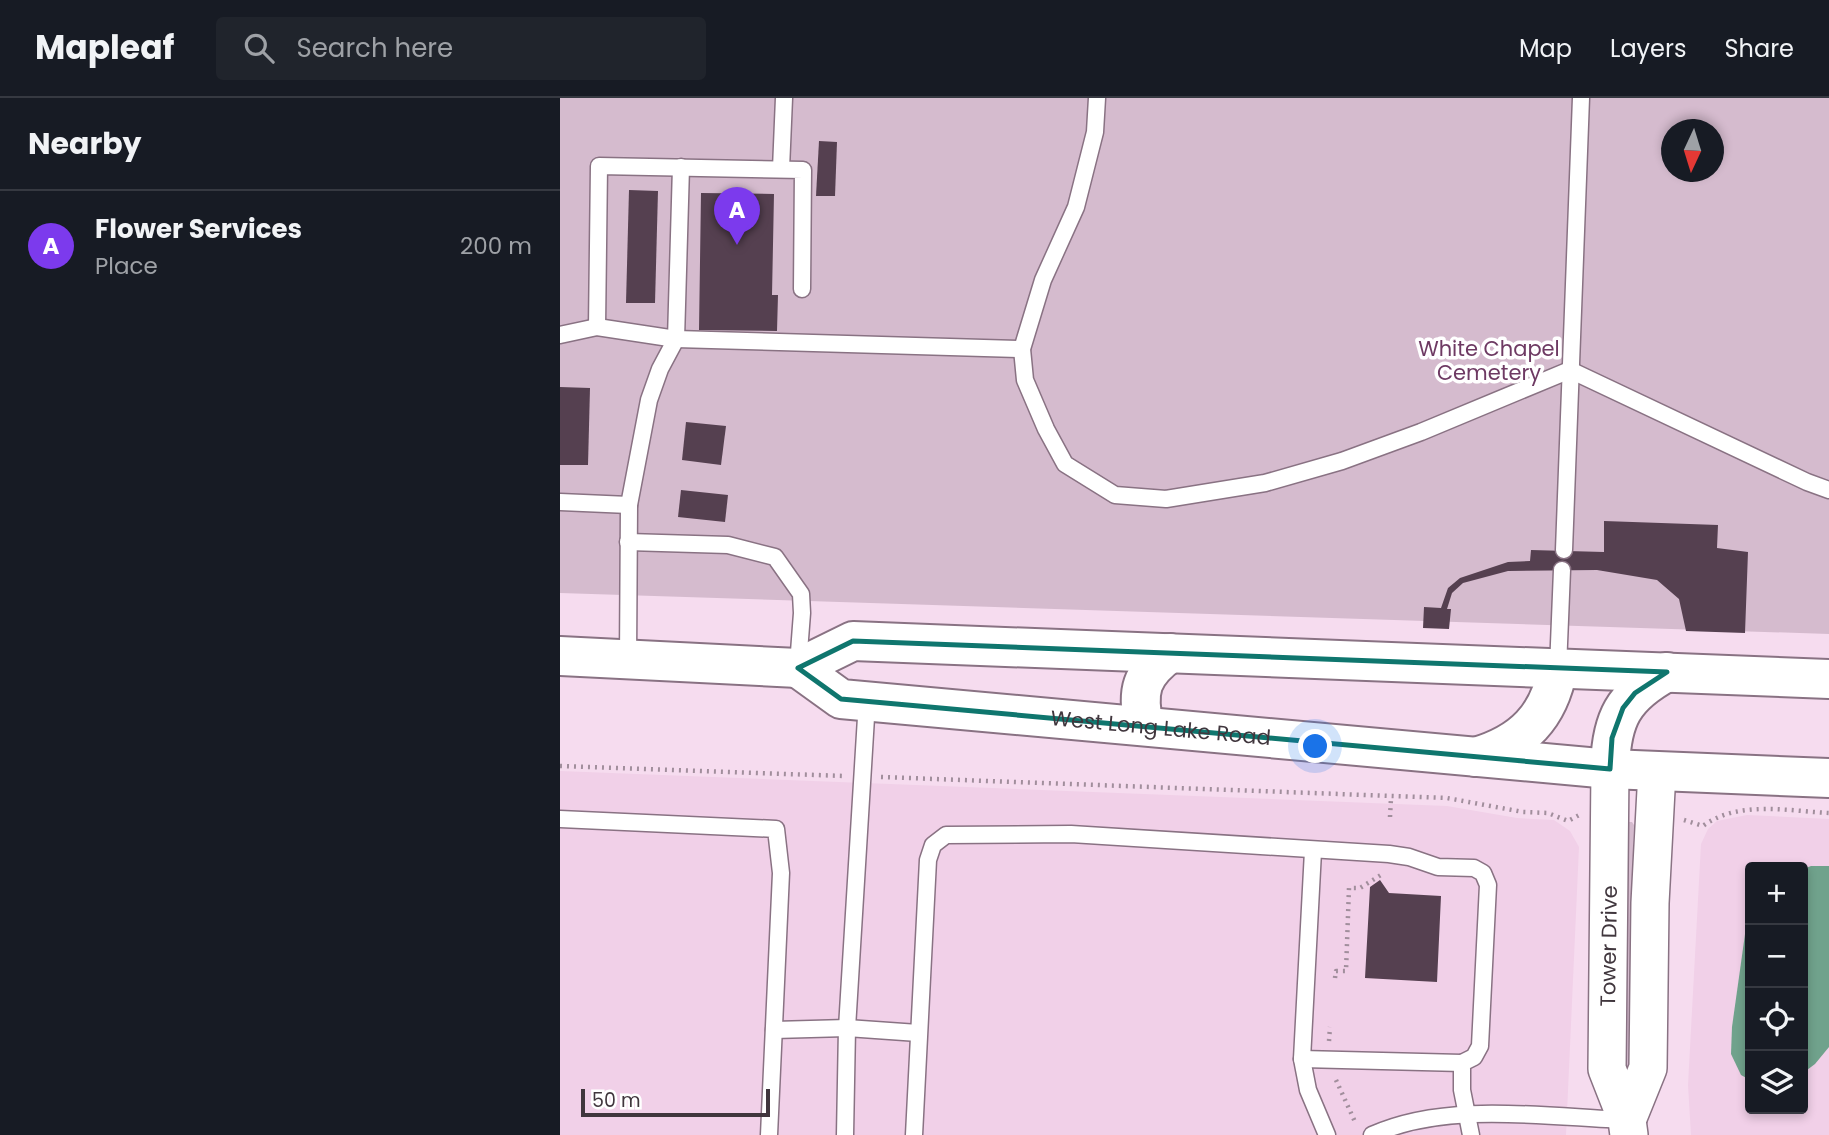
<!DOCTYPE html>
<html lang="en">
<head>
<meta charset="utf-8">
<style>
  :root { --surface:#171b24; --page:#20242c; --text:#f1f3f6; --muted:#9ea1a6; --line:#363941; --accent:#7c3aed }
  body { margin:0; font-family:Poppins,sans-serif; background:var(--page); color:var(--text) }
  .controls { position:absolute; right:21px; bottom:21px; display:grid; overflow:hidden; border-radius:7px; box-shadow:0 4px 10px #0003 }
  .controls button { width:63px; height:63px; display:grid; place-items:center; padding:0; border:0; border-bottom:2px solid var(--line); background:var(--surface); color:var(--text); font:35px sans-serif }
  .compass { position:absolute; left:1101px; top:21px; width:63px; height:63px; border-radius:50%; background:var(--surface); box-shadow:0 4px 10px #0003; rotate:184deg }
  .scale { position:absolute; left:21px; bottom:18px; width:189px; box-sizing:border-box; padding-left:7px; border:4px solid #40363d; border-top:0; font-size:19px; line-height:24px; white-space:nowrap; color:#40363d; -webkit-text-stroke:5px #fff; paint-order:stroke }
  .you { position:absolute; left:756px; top:649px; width:24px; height:24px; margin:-18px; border:5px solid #fff; border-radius:50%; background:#1a73e8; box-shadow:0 0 0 10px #1a73e833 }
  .badge { display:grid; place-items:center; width:46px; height:46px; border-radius:50%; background:var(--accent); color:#fff; font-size:23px; font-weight:700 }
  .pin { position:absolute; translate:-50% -58px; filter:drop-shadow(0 2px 4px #0008) }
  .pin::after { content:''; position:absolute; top:37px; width:24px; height:21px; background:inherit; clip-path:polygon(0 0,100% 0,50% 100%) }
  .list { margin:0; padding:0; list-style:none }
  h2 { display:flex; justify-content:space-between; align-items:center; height:91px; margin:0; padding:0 28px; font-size:30px }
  h2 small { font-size:23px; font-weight:400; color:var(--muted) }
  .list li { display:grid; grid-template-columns:46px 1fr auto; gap:21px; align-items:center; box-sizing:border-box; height:112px; padding:0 28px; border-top:2px solid var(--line) }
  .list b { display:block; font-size:26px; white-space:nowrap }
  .list p { margin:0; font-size:23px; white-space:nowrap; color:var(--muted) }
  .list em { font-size:23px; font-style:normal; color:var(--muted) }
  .icon { flex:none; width:38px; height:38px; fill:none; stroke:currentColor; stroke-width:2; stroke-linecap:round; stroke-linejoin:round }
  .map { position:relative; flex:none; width:1269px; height:1037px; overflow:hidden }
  header { display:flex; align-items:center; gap:42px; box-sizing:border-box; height:98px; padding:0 35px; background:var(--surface); border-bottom:2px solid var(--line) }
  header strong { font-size:33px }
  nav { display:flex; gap:38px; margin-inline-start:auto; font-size:24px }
  .search { width:490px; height:63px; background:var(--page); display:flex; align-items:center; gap:18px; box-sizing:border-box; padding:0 24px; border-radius:7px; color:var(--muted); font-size:26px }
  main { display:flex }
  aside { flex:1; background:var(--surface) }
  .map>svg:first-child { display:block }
</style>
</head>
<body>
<header>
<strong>Mapleaf</strong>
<div class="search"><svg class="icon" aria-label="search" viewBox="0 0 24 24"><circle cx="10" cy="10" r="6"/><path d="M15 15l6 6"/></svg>Search here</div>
<nav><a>Map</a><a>Layers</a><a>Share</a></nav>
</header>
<main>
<aside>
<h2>Nearby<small></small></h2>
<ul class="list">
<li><span class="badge">A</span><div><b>Flower Services</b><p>Place</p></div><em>200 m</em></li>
</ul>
</aside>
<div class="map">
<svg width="1269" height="1037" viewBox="0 0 1269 1037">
  <rect width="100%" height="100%" fill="#f6dcef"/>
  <g fill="#f1d0e8" fill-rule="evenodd">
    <path d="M 0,673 L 887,708 L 957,720 L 994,722 L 1010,733 L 1019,749 L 1006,1037 L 0,1037 Z"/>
    <path d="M 1187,717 L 1269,721 L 1269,1037 L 1131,1037 L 1128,987 L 1141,746 L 1148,731 L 1157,723 ZM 1190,769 L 1243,769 L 1243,1011 L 1190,1011 Z"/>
  </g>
  <g fill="#d5bbce" fill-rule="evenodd">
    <path d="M 0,0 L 1269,0 L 1269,536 L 0,495 ZM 1112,32 L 1154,32 L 1154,74 L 1112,74 Z"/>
    <path d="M 1068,724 L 1072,724 L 1074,727 C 1071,808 1074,889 1073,969 L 1064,974 Z"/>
  </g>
  <g fill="#70a28c">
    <path d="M 1251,768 L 1269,768 L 1269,949 L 1255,966 L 1243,975 L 1243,771 Z"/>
    <path d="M 1190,813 L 1190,982 L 1181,977 L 1171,956 L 1172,929 L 1187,822 Z"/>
  </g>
  <g fill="#554050">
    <path d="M 259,43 L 277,44 L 275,98 L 256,98 Z"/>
    <path d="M 69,92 L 98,93 L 95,205 L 66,205 Z"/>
    <path d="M 141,95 L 214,96 L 212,197 L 218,197 L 217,233 L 139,232 Z"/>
    <path d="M 0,289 L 30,290 L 28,367 L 0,367 Z"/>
    <path d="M 126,324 L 166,328 L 161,367 L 122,362 Z"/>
    <path d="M 121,392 L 168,397 L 165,424 L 118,419 Z"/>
    <path d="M 1044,423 L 1158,427 L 1157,450 L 1188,454 L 1185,535 L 1126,533 L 1119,501 L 1097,482 L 1037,472 L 948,473 L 903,485 L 892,495 L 887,511 L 891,511 L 889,531 L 863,530 L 864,509 L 881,510 L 888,490 L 900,480 L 948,464 L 970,463 L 971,452 L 1044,454 Z"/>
    <path d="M 820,782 L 829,795 L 881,798 L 877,884 L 805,880 L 810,789 Z"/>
  </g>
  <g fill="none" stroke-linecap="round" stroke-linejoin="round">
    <g stroke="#897283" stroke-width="19">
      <g id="service">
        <path d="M 537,0 L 535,34 L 516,109 L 483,182 L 462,251 L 465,282 L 486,331 L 505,366 L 555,397 L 606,401 L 705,385 L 782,363 L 861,334 L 1010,272 L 1247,384 L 1269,392"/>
        <path d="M 221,71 L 224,0"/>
        <path d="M 37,229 L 39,68 L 243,72 L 242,191"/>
        <path d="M 0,237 L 37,229 L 116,241 L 462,251"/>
        <path d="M 0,404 L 69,407"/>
        <path d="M 68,444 L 168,447 L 215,459 L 241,496 L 242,515 L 238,567"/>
        <path d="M 1004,452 L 1021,0"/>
        <path d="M 68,561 L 69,407 L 89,302 L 100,271 L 116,241 L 121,69"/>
        <path d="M 998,570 L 1002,472"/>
        <path d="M 0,721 L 216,731 L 221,775 L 209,1037"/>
        <path d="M 753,753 L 742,961 L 748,992 L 767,1037"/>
        <path d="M 214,932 L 287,930 L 358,935"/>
        <path d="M 742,961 L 902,965"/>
        <path d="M 285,1037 L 287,930 L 307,603"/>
        <path d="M 354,1037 L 368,762 L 373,747 L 386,737 L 511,736 L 829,756 L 849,759 L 878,769 L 914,770 L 923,775 L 928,787 L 920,948 L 914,959 L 902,965 L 902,992 L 911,1037"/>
        <path d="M 812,1037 C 887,1003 987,1019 1066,1022"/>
      </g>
    </g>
    <g stroke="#897283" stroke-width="40">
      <g id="tertiary">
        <path d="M 1050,671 L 1047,971 L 1067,1022 L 1069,1037"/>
        <path d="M 1067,1022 L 1088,970 L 1090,805 L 1097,673"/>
      </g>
    </g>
    <g stroke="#897283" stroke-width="42">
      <g id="secondary">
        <path d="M 0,558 L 238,570 L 293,543 L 1269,581"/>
        <path id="s1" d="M 238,570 L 281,601 L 1050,671 L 1269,680"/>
        <path d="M 584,628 C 576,593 581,576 610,555"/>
        <path d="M 916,659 C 963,645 989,619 998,570"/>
        <path d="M 1050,671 C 1051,621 1063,598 1107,574"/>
      </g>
    </g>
    <g stroke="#a18e9c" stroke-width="4.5" stroke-dasharray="2 5" stroke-linecap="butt">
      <path d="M 0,668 L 284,678"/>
      <path d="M 321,679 L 887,700 L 963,714 L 988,715 L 1008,723 L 1021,716"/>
      <path d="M 830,719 L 831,700"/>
      <path d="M 1124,722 L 1143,728 C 1178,702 1228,713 1269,715"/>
      <path d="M 775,880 L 776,873 L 786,873 L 789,790 L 800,790 L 824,775"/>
      <path d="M 769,943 L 770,929"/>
      <path d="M 776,982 L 796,1026"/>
    </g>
    <use href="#service" stroke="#fff" stroke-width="16"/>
    <use href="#tertiary" stroke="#fff" stroke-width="37"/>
    <use href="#secondary" stroke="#fff" stroke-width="38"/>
  </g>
  <path fill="none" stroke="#0f766e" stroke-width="5" stroke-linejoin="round" d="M 293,543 L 1107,574 L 1075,595 L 1063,610 L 1052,640 L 1050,671 L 281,601 L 238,570 Z"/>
  <g text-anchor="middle" stroke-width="7" stroke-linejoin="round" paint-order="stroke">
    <g font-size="21" fill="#6e3a63" stroke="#fff">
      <text x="929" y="258">White Chapel<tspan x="929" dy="24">Cemetery</tspan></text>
    </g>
    <g font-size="21" fill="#40363d" stroke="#fff">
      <text dy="7" stroke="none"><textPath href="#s1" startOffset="374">West Long Lake Road</textPath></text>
      <text transform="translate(1049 848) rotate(-89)" y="7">Tower Drive</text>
    </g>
  </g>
</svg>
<div class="controls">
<button>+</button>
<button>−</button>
<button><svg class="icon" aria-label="locate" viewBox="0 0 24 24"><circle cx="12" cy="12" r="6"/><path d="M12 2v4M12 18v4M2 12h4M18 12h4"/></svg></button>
<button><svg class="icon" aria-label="layers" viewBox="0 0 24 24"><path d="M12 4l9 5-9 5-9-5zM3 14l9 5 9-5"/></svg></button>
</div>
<svg class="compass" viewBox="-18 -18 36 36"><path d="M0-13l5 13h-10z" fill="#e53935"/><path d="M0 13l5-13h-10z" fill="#9ea1a6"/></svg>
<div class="scale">50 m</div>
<div class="you"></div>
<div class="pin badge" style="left:177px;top:147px">A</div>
</div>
</main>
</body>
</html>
